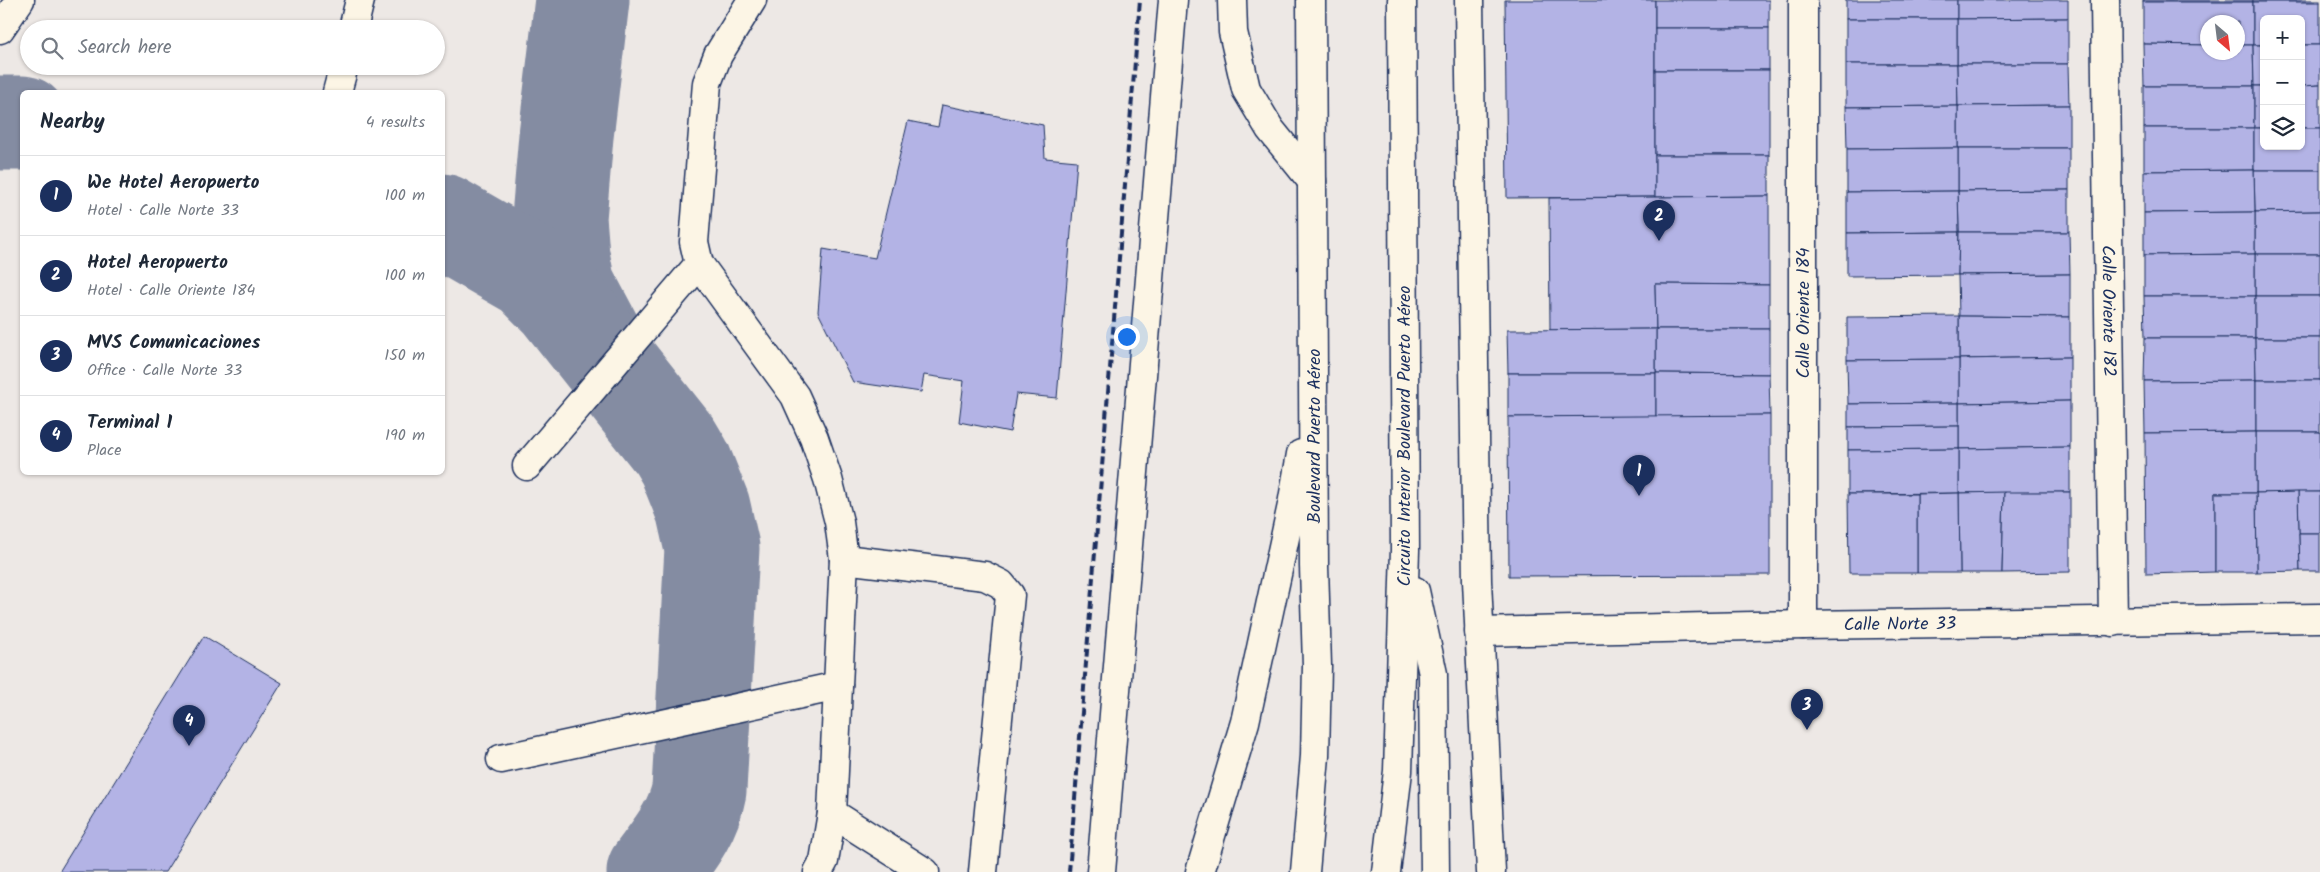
<!DOCTYPE html>
<html lang="en">
<head>
<meta charset="utf-8">
<style>
  :root { --surface:#fff; --page:#f2f2f3; --text:#1f2937; --muted:#747a83; --line:#e0e1e3; --accent:#1b2f5e }
  body { margin:0; font-family:Kalam,sans-serif; background:var(--page); color:var(--text) }
  .controls { position:absolute; right:15px; top:15px; display:grid; overflow:hidden; border-radius:8px; box-shadow:0 1px 4px #0004 }
  .controls button { width:45px; height:45px; display:grid; place-items:center; padding:0; border:0; border-bottom:1px solid var(--line); background:var(--surface); color:var(--text); font:25px sans-serif }
  .compass { position:absolute; left:2200px; top:15px; width:45px; height:45px; border-radius:50%; background:var(--surface); box-shadow:0 1px 4px #0004; rotate:152deg }
  .you { position:absolute; left:1126px; top:336px; width:18px; height:18px; margin:-12px; border:4px solid #fff; border-radius:50%; background:#1a73e8; box-shadow:0 0 0 8px #1a73e833 }
  .badge { display:grid; place-items:center; width:32px; height:32px; border-radius:50%; background:var(--accent); color:#fff; font-size:16px; font-weight:700 }
  .pin { position:absolute; translate:-50% -41px; filter:drop-shadow(0 1px 2px #0008) }
  .pin::after { content:''; position:absolute; top:26px; width:18px; height:15px; background:inherit; clip-path:polygon(0 0,100% 0,50% 100%) }
  .list { margin:0; padding:0; list-style:none }
  h2 { display:flex; justify-content:space-between; align-items:center; height:65px; margin:0; padding:0 20px; font-size:21px }
  h2 small { font-size:16px; font-weight:400; color:var(--muted) }
  .list li { display:grid; grid-template-columns:32px 1fr auto; gap:15px; align-items:center; box-sizing:border-box; height:80px; padding:0 20px; border-top:1px solid var(--line) }
  .list b { display:block; font-size:19px; white-space:nowrap }
  .list p { margin:0; font-size:16px; white-space:nowrap; color:var(--muted) }
  .list em { font-size:16px; font-style:normal; color:var(--muted) }
  .icon { flex:none; width:28px; height:28px; fill:none; stroke:currentColor; stroke-width:2; stroke-linecap:round; stroke-linejoin:round }
  .map { position:relative; flex:none; width:2320px; height:872px; overflow:hidden }
  .search { position:absolute; background:var(--surface); box-shadow:0 1px 4px #0004; left:20px; top:20px; width:425px; height:55px; display:flex; align-items:center; gap:12px; box-sizing:border-box; padding:0 18px; border-radius:28px; color:var(--muted); font-size:19px }
  .panel { position:absolute; background:var(--surface); box-shadow:0 1px 4px #0004; left:20px; top:90px; width:425px; height:385px; border-radius:8px }
  .map>svg:first-child { display:block }
</style>
</head>
<body>
<div class="map">
<svg width="2320" height="872" viewBox="0 0 2320 872">
  <rect width="100%" height="100%" fill="#ede8e5"/>
  <filter id="ink" filterUnits="userSpaceOnUse"><feTurbulence type="fractalNoise" baseFrequency=".02" numOctaves="2"/><feDisplacementMap in="SourceGraphic" scale="10" xChannelSelector="R" yChannelSelector="G"/><feConvolveMatrix kernelMatrix="1 2 1 2 8 2 1 2 1" color-interpolation-filters="sRGB"/></filter>
  <g filter="url(#ink)">
    <g fill="none" stroke-linecap="round" stroke-linejoin="round">
      <g stroke="#848ca2" stroke-width="95">
        <path d="M 582,0 L 566,136 L 559,218 L 562,255 L 568,286 L 595,337"/>
        <path d="M 0,123 L 22,123"/>
        <path d="M 442,221 L 531,272 L 560,301 L 675,446 L 685,463 L 703,508 L 712,548 L 699,790 C 693,823 673,846 654,872"/>
      </g>
    </g>
    <g fill="#b3b3e5" stroke="#1b2f5e">
      <path d="M 1505,0 L 1655,0 L 1655,197 L 1507,198 Z"/>
      <rect x="1655" y="0" width="114" height="28"/>
      <rect x="1846" y="0" width="111" height="19"/>
      <path d="M 1957,0 L 2068,0 L 2068,18 L 1957,19 Z"/>
      <rect x="2143" y="0" width="110" height="2"/>
      <rect x="2253" y="0" width="67" height="2"/>
      <path d="M 2143,2 L 2253,2 L 2253,45 L 2238,45 L 2238,22 L 2208,22 L 2208,45 L 2143,44 Z"/>
      <path d="M 2253,2 L 2320,2 L 2320,45 L 2301,45 L 2301,19 L 2264,19 L 2264,45 L 2253,45 Z"/>
      <path d="M 2068,18 L 2068,64 L 1957,64 L 1957,19 Z"/>
      <rect x="1846" y="19" width="111" height="45"/>
      <rect x="1655" y="28" width="114" height="42"/>
      <path d="M 2143,44 L 2208,45 L 2208,52 L 2238,52 L 2238,45 L 2253,45 L 2254,86 L 2144,86 Z"/>
      <path d="M 2253,45 L 2264,45 L 2264,86 L 2254,86 Z"/>
      <path d="M 2301,45 L 2320,45 L 2320,85 L 2301,86 Z"/>
      <path d="M 1846,64 L 1957,64 L 1958,106 L 1846,107 Z"/>
      <path d="M 1957,64 L 2068,64 L 2069,105 L 1958,106 Z"/>
      <rect x="1655" y="70" width="114" height="85"/>
      <path d="M 2320,85 L 2320,128 L 2301,128 L 2301,86 Z"/>
      <rect x="2144" y="86" width="110" height="42"/>
      <rect x="2254" y="86" width="10" height="42"/>
      <path d="M 942,105 L 1043,125 L 1045,158 L 1077,161 L 1057,398 L 1016,394 L 1010,432 L 959,422 L 964,381 L 924,375 L 921,392 L 853,382 L 818,312 L 823,249 L 875,258 L 908,121 L 938,127 Z"/>
      <path d="M 2069,105 L 2069,148 L 1958,148 L 1958,106 Z"/>
      <path d="M 1958,106 L 1958,148 L 1847,149 L 1846,107 Z"/>
      <path d="M 2144,128 L 2254,128 L 2254,170 L 2144,171 Z"/>
      <path d="M 2254,128 L 2264,128 L 2264,146 L 2301,146 L 2301,128 L 2320,128 L 2320,170 L 2254,170 Z"/>
      <path d="M 1958,148 L 2069,148 L 2069,190 L 1958,191 Z"/>
      <path d="M 1958,148 L 1958,191 L 1847,192 L 1847,149 Z"/>
      <path d="M 1655,155 L 1769,155 L 1769,196 L 1655,197 Z"/>
      <path d="M 2254,170 L 2320,170 L 2320,211 L 2255,212 Z"/>
      <path d="M 2254,170 L 2255,212 L 2144,213 L 2144,171 Z"/>
      <path d="M 2069,190 L 2069,232 L 1959,232 L 1958,191 Z"/>
      <path d="M 1958,191 L 1959,232 L 1847,233 L 1847,192 Z"/>
      <path d="M 1769,196 L 1769,285 L 1655,284 L 1656,329 L 1550,330 L 1549,198 Z"/>
      <path d="M 2320,211 L 2320,254 L 2255,254 L 2255,212 Z"/>
      <path d="M 2255,212 L 2255,254 L 2144,255 L 2144,213 Z"/>
      <path d="M 1959,232 L 1958,275 L 1847,276 L 1847,233 Z"/>
      <path d="M 1959,232 L 2069,232 L 2070,274 L 1958,275 Z"/>
      <rect x="2255" y="254" width="65" height="42"/>
      <path d="M 2255,254 L 2255,296 L 2144,296 L 2144,255 Z"/>
      <path d="M 2070,274 L 2070,317 L 1959,316 L 1958,275 Z"/>
      <path d="M 1655,284 L 1769,285 L 1769,329 L 1656,329 Z"/>
      <path d="M 2144,296 L 2255,296 L 2255,338 L 2145,338 Z"/>
      <rect x="2255" y="296" width="65" height="42"/>
      <path d="M 1959,316 L 2070,317 L 2070,357 L 1959,359 Z"/>
      <path d="M 1959,316 L 1959,359 L 1847,360 L 1847,317 Z"/>
      <path d="M 1656,329 L 1769,329 L 1769,374 L 1656,373 Z"/>
      <path d="M 1656,329 L 1656,373 L 1508,373 L 1507,330 Z"/>
      <path d="M 2145,338 L 2255,338 L 2256,380 L 2144,381 Z"/>
      <path d="M 2255,338 L 2320,338 L 2320,380 L 2256,380 Z"/>
      <path d="M 2070,357 L 2070,401 L 1959,403 L 1959,359 Z"/>
      <path d="M 1959,359 L 1959,403 L 1848,404 L 1847,360 Z"/>
      <rect x="1508" y="373" width="148" height="44"/>
      <path d="M 1656,373 L 1769,374 L 1770,415 L 1656,417 Z"/>
      <path d="M 2256,380 L 2256,432 L 2145,433 L 2144,381 Z"/>
      <rect x="2256" y="380" width="64" height="52"/>
      <path d="M 2070,401 L 2070,447 L 1959,449 L 1959,403 Z"/>
      <path d="M 1959,403 L 1959,426 L 1848,427 L 1848,404 Z"/>
      <path d="M 1770,415 L 1770,575 L 1509,576 L 1508,417 Z"/>
      <path d="M 1959,426 L 1959,449 L 1848,450 L 1848,427 Z"/>
      <path d="M 2256,432 L 2320,432 L 2320,492 L 2256,493 Z"/>
      <path d="M 2256,432 L 2256,493 L 2215,493 L 2215,572 L 2146,574 L 2145,433 Z"/>
      <path d="M 2070,447 L 2070,492 L 1959,493 L 1959,449 Z"/>
      <path d="M 1959,449 L 1959,493 L 1848,494 L 1848,450 Z"/>
      <path d="M 2004,492 L 2002,573 L 1960,573 L 1959,493 Z"/>
      <path d="M 2004,492 L 2070,492 L 2070,572 L 2002,573 Z"/>
      <path d="M 2298,492 L 2320,492 L 2320,533 L 2299,533 Z"/>
      <path d="M 2298,492 L 2300,571 L 2257,572 L 2256,493 Z"/>
      <path d="M 1959,493 L 1960,573 L 1917,573 L 1917,494 Z"/>
      <path d="M 2215,493 L 2256,493 L 2257,572 L 2215,572 Z"/>
      <path d="M 1848,494 L 1917,494 L 1917,573 L 1849,573 Z"/>
      <path d="M 2299,533 L 2320,533 L 2320,571 L 2300,571 Z"/>
      <path d="M 204,636 L 282,683 L 165,872 L 59,872 Z"/>
    </g>
    <g fill="none" stroke-linecap="round" stroke-linejoin="round">
      <g stroke="#1b2f5e" stroke-width="31">
        <g id="minor">
          <path d="M 752,0 L 718,55 L 707,83 L 694,242 L 699,264 L 795,396 L 814,438 L 828,479 L 839,522 L 844,559 L 832,813 L 824,861 L 818,872"/>
          <path d="M 1232,0 L 1233,32 L 1246,89 L 1270,129 L 1312,181"/>
          <path id="s1" d="M 2105,0 L 2113,622"/>
          <path d="M 0,29 L 20,0"/>
          <path d="M 353,29 L 360,0"/>
          <path d="M 337,92 L 344,66"/>
          <path d="M 527,466 L 699,264"/>
          <path d="M 844,559 L 985,576 L 1001,584 L 1010,595 L 983,872"/>
          <path d="M 1803,625 L 1803,0"/>
          <path id="s2" d="M 1479,632 L 1803,625 L 2320,618"/>
          <path d="M 501,759 L 838,686"/>
          <path d="M 832,813 L 925,872"/>
          <path d="M 1101,872 L 1173,0"/>
        </g>
      </g>
      <g stroke="#1b2f5e" stroke-width="31">
        <path id="major" d="M 1469,0 L 1477,581 L 1491,872"/>
      </g>
      <g stroke="#1b2f5e" stroke-width="31">
        <g id="highway">
          <path d="M 1415,591 L 1433,674 L 1435,872"/>
          <path d="M 1200,872 L 1245,722 L 1292,505 L 1301,454"/>
          <path d="M 1305,872 L 1315,756 L 1317,666 L 1314,566 L 1311,0"/>
          <path d="M 1386,872 L 1398,771 L 1405,550 L 1402,0"/>
        </g>
      </g>
      <use href="#minor" stroke="#fcf5e5" stroke-width="28"/>
      <use href="#major" stroke="#fcf5e5" stroke-width="28"/>
      <use href="#highway" stroke="#fcf5e5" stroke-width="28"/>
      <path stroke="#1b2f5e" stroke-width="4" stroke-dasharray="8 4" stroke-linecap="butt" d="M 1069,872 L 1140,0"/>
    </g>
  </g>
  <g text-anchor="middle" stroke-width="5" stroke-linejoin="round" paint-order="stroke">
    <g font-size="18" fill="#1b2f5e" stroke="#fcf5e5">
      <text dy="6" stroke="none"><textPath href="#s1" startOffset="311">Calle Oriente 182</textPath></text>
      <text transform="translate(1803 313) rotate(-90)" y="6">Calle Oriente 184</text>
      <text transform="translate(1314 436) rotate(-90)" y="6">Boulevard Puerto Aéreo</text>
      <text transform="translate(1404 436) rotate(-90)" y="6">Circuito Interior Boulevard Puerto Aéreo</text>
      <text dy="6" stroke="none"><textPath href="#s2" startOffset="421">Calle Norte 33</textPath></text>
    </g>
  </g>
</svg>
<div class="controls">
<button>+</button>
<button>−</button>
<button><svg class="icon" aria-label="layers" viewBox="0 0 24 24"><path d="M12 4l9 5-9 5-9-5zM3 14l9 5 9-5"/></svg></button>
</div>
<svg class="compass" viewBox="-18 -18 36 36"><path d="M0-13l5 13h-10z" fill="#e53935"/><path d="M0 13l5-13h-10z" fill="#747a83"/></svg>
<div class="you"></div>
<div class="pin badge" style="left:1639px;top:496px">1</div>
<div class="pin badge" style="left:1659px;top:241px">2</div>
<div class="pin badge" style="left:1807px;top:730px">3</div>
<div class="pin badge" style="left:189px;top:746px">4</div>
<div class="search"><svg class="icon" aria-label="search" viewBox="0 0 24 24"><circle cx="10" cy="10" r="6"/><path d="M15 15l6 6"/></svg>Search here</div>
<section class="panel">
<h2>Nearby<small>4 results</small></h2>
<ul class="list">
<li><span class="badge">1</span><div><b>We Hotel Aeropuerto</b><p>Hotel · Calle Norte 33</p></div><em>100 m</em></li>
<li><span class="badge">2</span><div><b>Hotel Aeropuerto</b><p>Hotel · Calle Oriente 184</p></div><em>100 m</em></li>
<li><span class="badge">3</span><div><b>MVS Comunicaciones</b><p>Office · Calle Norte 33</p></div><em>150 m</em></li>
<li><span class="badge">4</span><div><b>Terminal 1</b><p>Place</p></div><em>190 m</em></li>
</ul>
</section>
</div>
</body>
</html>
